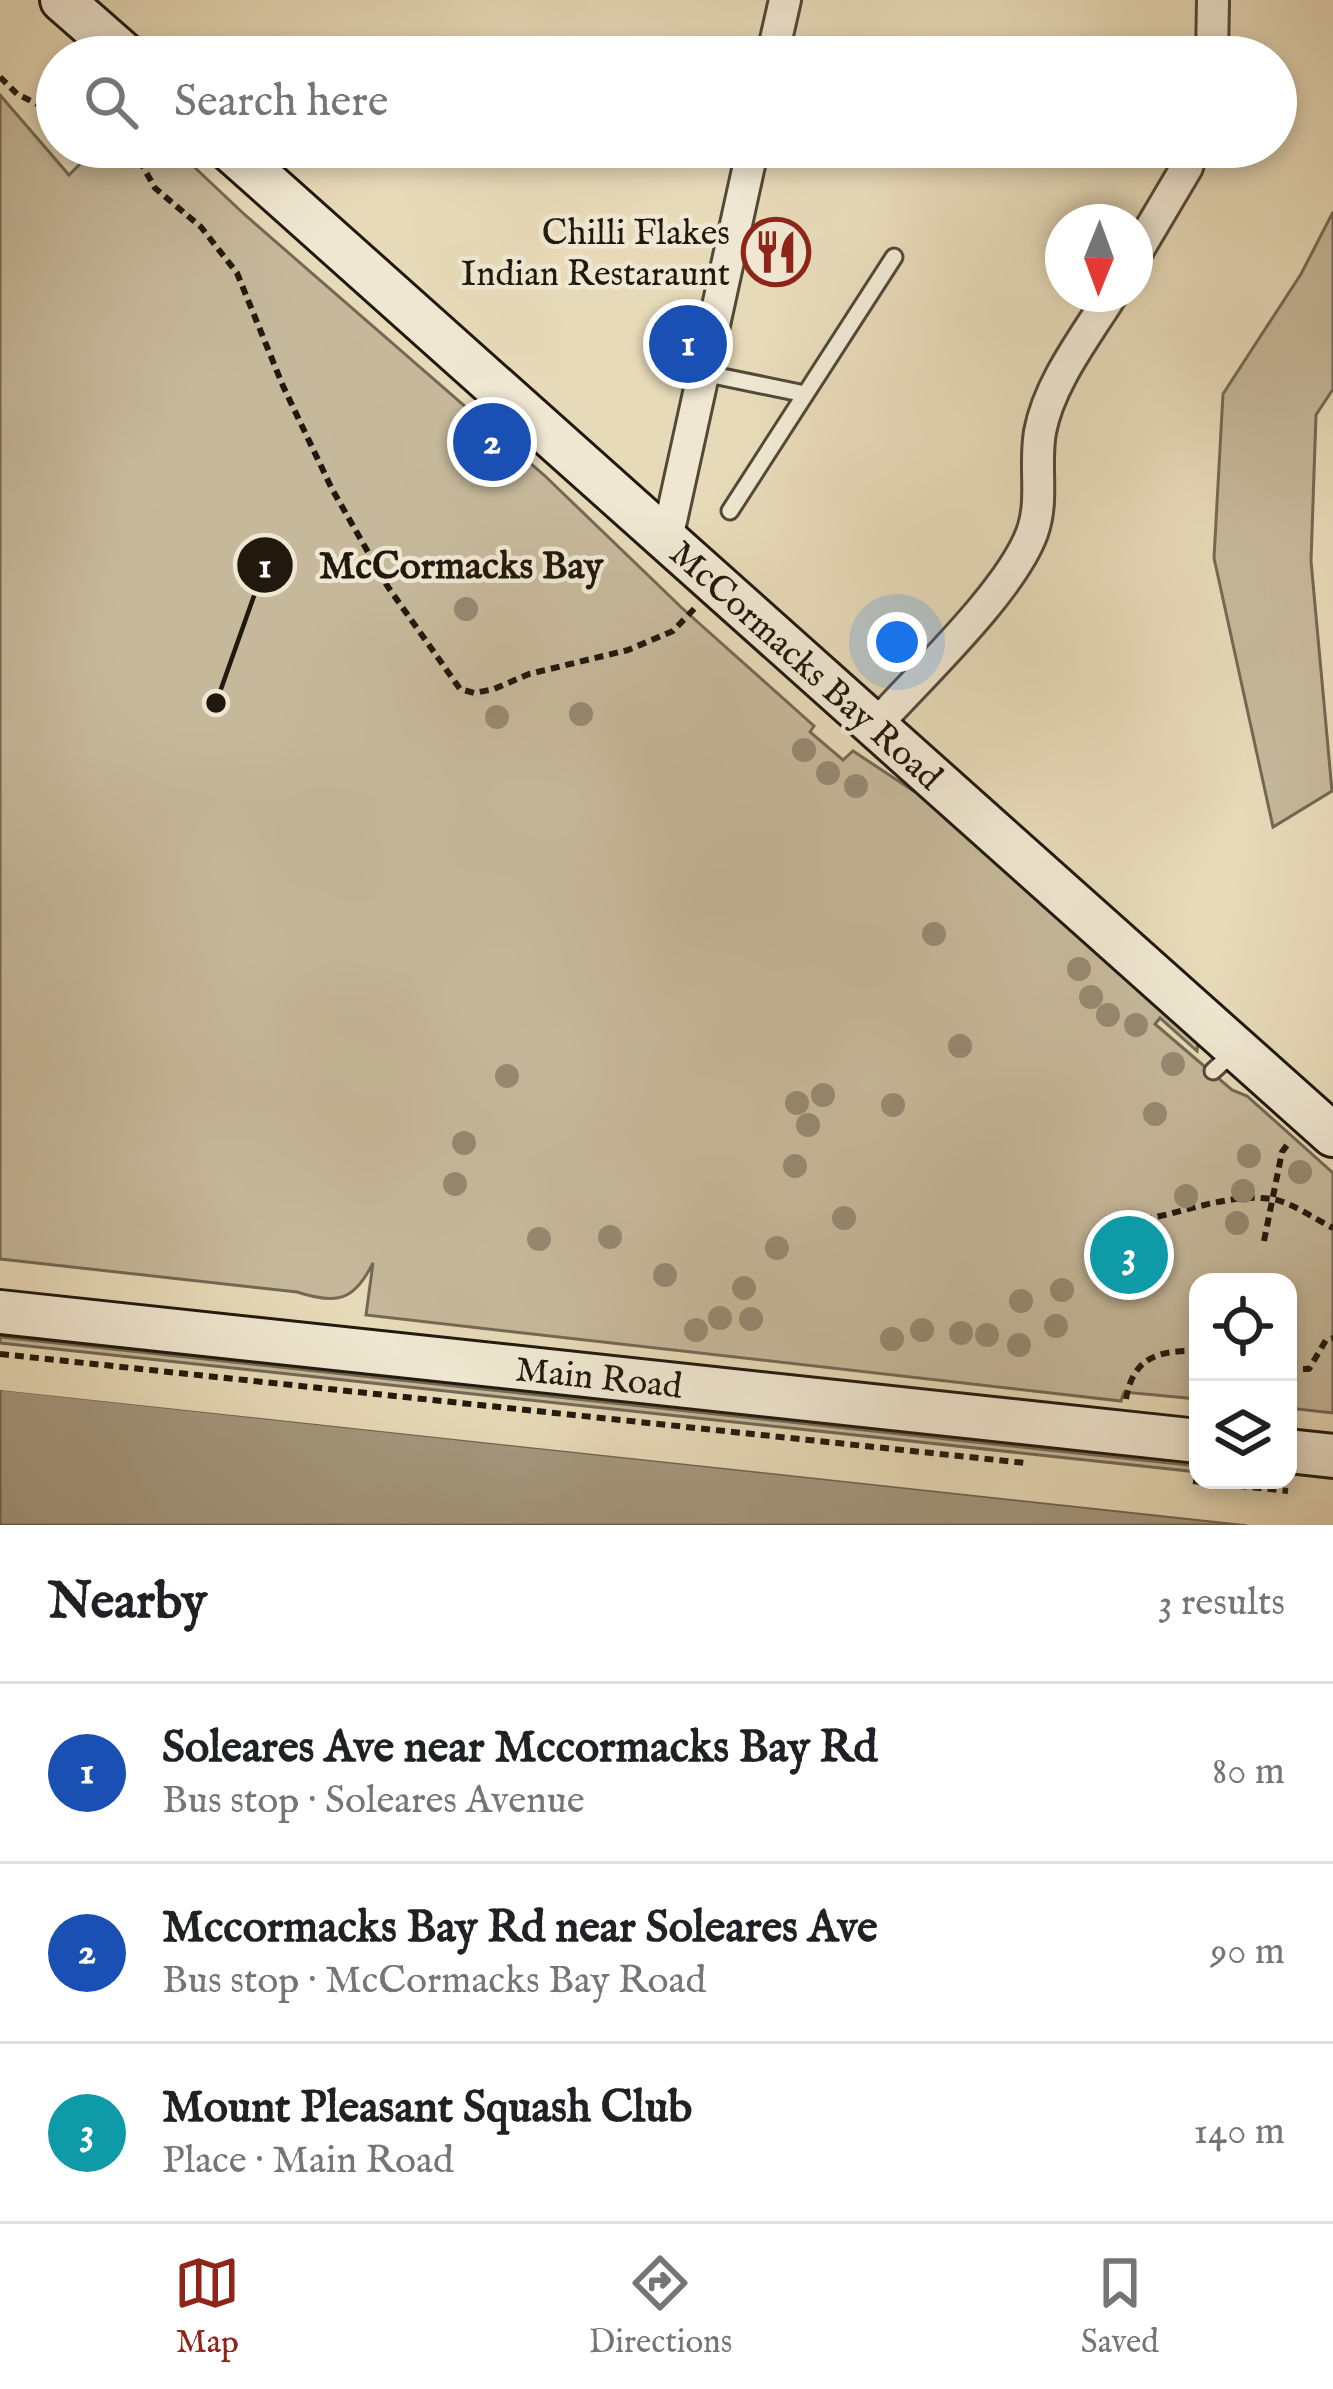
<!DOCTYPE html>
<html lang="en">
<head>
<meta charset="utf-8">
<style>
  :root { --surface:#fff; --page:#f2f2f2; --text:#202124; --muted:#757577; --line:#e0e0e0; --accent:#8f2418 }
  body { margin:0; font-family:"IM FELL English",serif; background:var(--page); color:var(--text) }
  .controls { position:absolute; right:36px; bottom:36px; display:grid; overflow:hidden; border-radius:24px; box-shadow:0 6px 18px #0003 }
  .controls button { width:108px; height:108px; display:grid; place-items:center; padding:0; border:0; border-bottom:3px solid var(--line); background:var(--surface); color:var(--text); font:60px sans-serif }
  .compass { position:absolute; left:1045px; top:204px; width:108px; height:108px; border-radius:50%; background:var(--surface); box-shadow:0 6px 18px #0003; rotate:181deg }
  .you { position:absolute; left:897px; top:642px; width:42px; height:42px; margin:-30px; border:9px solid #fff; border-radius:50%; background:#1a73e8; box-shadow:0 0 0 18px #1a73e833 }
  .badge { display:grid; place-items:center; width:78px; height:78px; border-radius:50%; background:var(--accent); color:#fff; font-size:39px; font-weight:700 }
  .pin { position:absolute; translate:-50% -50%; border:6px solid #fff; box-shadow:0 3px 12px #0006 }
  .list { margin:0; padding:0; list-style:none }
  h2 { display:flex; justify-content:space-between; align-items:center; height:156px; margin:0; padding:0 48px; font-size:51px }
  h2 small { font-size:39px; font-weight:400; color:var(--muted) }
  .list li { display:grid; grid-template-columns:78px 1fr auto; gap:36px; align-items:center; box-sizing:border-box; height:180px; padding:0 48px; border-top:3px solid var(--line) }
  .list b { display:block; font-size:45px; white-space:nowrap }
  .list p { margin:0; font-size:39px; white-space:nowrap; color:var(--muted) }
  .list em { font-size:39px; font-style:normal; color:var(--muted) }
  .icon { flex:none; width:66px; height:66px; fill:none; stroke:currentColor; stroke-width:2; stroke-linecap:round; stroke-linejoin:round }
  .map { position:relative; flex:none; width:1333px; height:1525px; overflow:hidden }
  .search { position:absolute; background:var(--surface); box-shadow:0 6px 18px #0003; left:36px; right:36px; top:36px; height:132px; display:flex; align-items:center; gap:30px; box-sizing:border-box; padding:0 42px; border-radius:66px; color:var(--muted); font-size:45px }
  .sheet { height:696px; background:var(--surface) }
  nav { display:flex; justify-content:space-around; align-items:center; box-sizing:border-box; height:168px; border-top:3px solid var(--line); background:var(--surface); font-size:33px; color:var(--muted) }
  nav a { display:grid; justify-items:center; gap:6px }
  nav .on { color:var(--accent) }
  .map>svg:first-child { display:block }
</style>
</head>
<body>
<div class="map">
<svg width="1333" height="1525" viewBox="0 0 1333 1525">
  <rect width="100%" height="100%" fill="#e7dab8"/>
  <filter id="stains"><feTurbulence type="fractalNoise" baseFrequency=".00167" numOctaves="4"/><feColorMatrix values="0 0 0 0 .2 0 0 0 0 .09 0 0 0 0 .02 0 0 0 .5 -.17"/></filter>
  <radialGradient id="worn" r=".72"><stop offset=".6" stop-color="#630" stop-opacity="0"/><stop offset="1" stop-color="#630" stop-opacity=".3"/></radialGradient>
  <g fill="#c6b99b" stroke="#746954" stroke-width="3">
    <path d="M 0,95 L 69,175 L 97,147 L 173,147 L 245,215 L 544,475 L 682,608 L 814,726 L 810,732 L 843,760 L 853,751 L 918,794 L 1198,1043 L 1197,1051 L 1160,1018 L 1155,1024 L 1232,1090 L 1247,1096 L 1333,1173 L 1333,1413 L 1288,1408 L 1288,1282 L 1198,1282 L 1198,1399 L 1124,1392 L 1121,1401 L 366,1315 L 373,1263 C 354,1301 337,1305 297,1292 L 0,1259 Z"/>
    <path d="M 1333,212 L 1333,389 L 1316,415 L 1311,561 L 1332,791 L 1273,827 L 1214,558 L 1223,394 L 1301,274 Z"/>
    <path d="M 0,1337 L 1198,1466 L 1198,1472 L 0,1343 Z"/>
  </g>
  <path fill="#a4987e" stroke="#706551" stroke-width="3" d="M 0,1389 L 1247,1525 L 0,1525 Z"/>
  <path fill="#e7dab8" d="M 0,1383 L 1248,1519 L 1253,1525 L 0,1390 Z"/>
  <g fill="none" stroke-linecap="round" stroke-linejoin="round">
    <g stroke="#534938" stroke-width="21">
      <g id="lane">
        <path d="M 703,373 L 805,394"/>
        <path d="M 730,511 L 894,257"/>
        <path d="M 1213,1071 L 1235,1051"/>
      </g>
    </g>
    <g stroke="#534938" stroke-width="36">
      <g id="street">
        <path d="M 772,57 L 785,0"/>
        <path d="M 1212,57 L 1213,0"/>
        <path d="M 1135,255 L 1187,167 L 1193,147"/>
        <path d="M 667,539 L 753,147"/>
        <path d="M 876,725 C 920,676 1010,592 1032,533 C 1044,500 1034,466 1040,432 C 1049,383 1086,336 1112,294"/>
      </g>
    </g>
    <g stroke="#22190e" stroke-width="48">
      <g id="secondary">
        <path d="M 62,0 L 127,57"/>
        <path d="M 227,147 L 1333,1135"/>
        <path d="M 0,1312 L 1198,1441"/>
        <path d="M 1288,1451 L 1333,1456"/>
      </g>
    </g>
    <g stroke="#22190e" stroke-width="6" stroke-dasharray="9 6" stroke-linecap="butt">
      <path d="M 0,77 L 17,94 L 57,114"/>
      <path d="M 132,147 L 155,188 L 201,227 L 237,273 L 283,386 L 332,489 L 388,587 L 460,689 L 474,693 L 494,689 L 529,674 L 628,650 L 673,631 L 695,608"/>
      <path d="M 1128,1221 C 1174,1218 1224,1192 1272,1199 C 1291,1202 1315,1219 1333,1228"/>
      <path d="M 1264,1241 L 1282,1152 L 1290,1141"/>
      <path d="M 0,1354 L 1025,1463"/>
      <path d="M 1288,1369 L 1309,1369 L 1326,1340 L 1333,1338"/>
      <path d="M 1126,1399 C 1133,1357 1159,1350 1198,1351"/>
      <path d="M 1193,1481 L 1288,1491"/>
    </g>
    <use href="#lane" stroke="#efe7d1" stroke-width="15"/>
    <use href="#street" stroke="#efe7d1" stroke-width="30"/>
    <use href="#secondary" stroke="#efe7d1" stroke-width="42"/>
  </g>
  <g fill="#968a72">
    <circle cx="466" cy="609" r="12"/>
    <circle cx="581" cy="714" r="12"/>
    <circle cx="497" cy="717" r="12"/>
    <circle cx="804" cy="750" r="12"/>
    <circle cx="828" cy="773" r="12"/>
    <circle cx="856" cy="786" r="12"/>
    <circle cx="934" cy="934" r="12"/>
    <circle cx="1079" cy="969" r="12"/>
    <circle cx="1091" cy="997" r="12"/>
    <circle cx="1108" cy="1015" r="12"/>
    <circle cx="1136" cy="1025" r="12"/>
    <circle cx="960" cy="1046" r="12"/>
    <circle cx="1173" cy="1064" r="12"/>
    <circle cx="507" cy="1076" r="12"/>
    <circle cx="823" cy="1095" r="12"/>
    <circle cx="797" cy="1103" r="12"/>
    <circle cx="893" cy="1105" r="12"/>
    <circle cx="1155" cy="1114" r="12"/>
    <circle cx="808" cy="1125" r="12"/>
    <circle cx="464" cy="1143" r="12"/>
    <circle cx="1249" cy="1156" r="12"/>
    <circle cx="795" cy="1166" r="12"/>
    <circle cx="1300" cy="1172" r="12"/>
    <circle cx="455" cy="1184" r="12"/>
    <circle cx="1243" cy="1191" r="12"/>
    <circle cx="1186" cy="1196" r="12"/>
    <circle cx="844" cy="1218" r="12"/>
    <circle cx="1237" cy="1223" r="12"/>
    <circle cx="610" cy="1237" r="12"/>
    <circle cx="539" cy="1239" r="12"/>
    <circle cx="777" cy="1248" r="12"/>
    <circle cx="665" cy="1275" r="12"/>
    <circle cx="744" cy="1288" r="12"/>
    <circle cx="1062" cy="1290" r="12"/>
    <circle cx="1021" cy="1301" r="12"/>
    <circle cx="720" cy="1318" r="12"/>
    <circle cx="751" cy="1319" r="12"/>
    <circle cx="1056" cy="1326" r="12"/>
    <circle cx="696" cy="1330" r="12"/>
    <circle cx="922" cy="1330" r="12"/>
    <circle cx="961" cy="1333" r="12"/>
    <circle cx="987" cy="1335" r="12"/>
    <circle cx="892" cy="1339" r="12"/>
    <circle cx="1019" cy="1345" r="12"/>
  </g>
  <defs>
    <g id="restaurant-ring" transform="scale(3.45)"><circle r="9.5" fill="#efe7d1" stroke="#8f2418" stroke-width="1.5"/><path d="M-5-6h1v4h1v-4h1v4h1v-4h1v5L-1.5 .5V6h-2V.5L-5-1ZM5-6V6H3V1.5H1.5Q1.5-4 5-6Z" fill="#8f2418"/></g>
  </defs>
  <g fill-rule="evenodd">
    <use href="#restaurant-ring" x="776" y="252"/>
  </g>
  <g text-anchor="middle" stroke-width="9" stroke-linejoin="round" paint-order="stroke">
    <g font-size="36" fill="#22190e" stroke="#efe7d1" text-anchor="end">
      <text x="730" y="244">Chilli Flakes<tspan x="730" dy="41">Indian Restaraunt</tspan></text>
    </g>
    <g font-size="36" fill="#22190e" stroke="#efe7d1">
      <text transform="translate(807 664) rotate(42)" y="13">McCormacks Bay Road</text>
      <text transform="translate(599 1376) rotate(6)" y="13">Main Road</text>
    </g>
  </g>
  <path fill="none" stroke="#22190e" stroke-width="4.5" d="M216 703L265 565"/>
  <g fill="#22190e" stroke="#efe7d1" stroke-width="4.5">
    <circle cx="216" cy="703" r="12"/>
    <circle cx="265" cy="565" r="30"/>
  </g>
  <g font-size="36" text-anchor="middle" font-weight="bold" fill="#fff">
    <text x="265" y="577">1</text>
  </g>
  <g font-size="39" text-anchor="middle" font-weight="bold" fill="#22190e" stroke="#efe7d1" stroke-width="9" stroke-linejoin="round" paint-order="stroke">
    <text x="461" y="578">McCormacks Bay</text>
  </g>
  <rect width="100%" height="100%" filter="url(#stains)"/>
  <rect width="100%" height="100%" fill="url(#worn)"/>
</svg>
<div class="controls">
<button><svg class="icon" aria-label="locate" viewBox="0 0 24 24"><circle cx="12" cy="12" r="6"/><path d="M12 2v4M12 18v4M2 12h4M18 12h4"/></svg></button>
<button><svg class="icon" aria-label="layers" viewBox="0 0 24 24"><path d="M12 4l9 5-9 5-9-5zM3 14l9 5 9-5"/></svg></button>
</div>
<svg class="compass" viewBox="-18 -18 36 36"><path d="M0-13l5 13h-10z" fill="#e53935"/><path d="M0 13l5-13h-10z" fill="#757577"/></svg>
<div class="you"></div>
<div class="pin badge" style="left:688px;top:344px;background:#1a4fb4">1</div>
<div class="pin badge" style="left:492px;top:442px;background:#1a4fb4">2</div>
<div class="pin badge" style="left:1129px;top:1255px;background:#0f9aa8">3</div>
<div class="search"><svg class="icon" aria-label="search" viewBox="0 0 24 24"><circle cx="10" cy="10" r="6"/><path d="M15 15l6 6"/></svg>Search here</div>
</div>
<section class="sheet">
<h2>Nearby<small>3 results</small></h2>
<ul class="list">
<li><span class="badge" style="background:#1a4fb4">1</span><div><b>Soleares Ave near Mccormacks Bay Rd</b><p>Bus stop · Soleares Avenue</p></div><em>80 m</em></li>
<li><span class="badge" style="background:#1a4fb4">2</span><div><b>Mccormacks Bay Rd near Soleares Ave</b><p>Bus stop · McCormacks Bay Road</p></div><em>90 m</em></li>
<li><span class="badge" style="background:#0f9aa8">3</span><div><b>Mount Pleasant Squash Club</b><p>Place · Main Road</p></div><em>140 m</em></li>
</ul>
</section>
<nav>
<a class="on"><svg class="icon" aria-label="map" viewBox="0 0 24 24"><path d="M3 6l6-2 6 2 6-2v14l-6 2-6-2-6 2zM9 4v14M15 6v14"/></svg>Map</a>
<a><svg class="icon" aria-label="directions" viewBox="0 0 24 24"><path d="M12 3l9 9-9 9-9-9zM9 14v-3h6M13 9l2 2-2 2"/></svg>Directions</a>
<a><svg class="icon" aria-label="saved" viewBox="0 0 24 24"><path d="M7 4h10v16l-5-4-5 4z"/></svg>Saved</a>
</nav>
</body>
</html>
